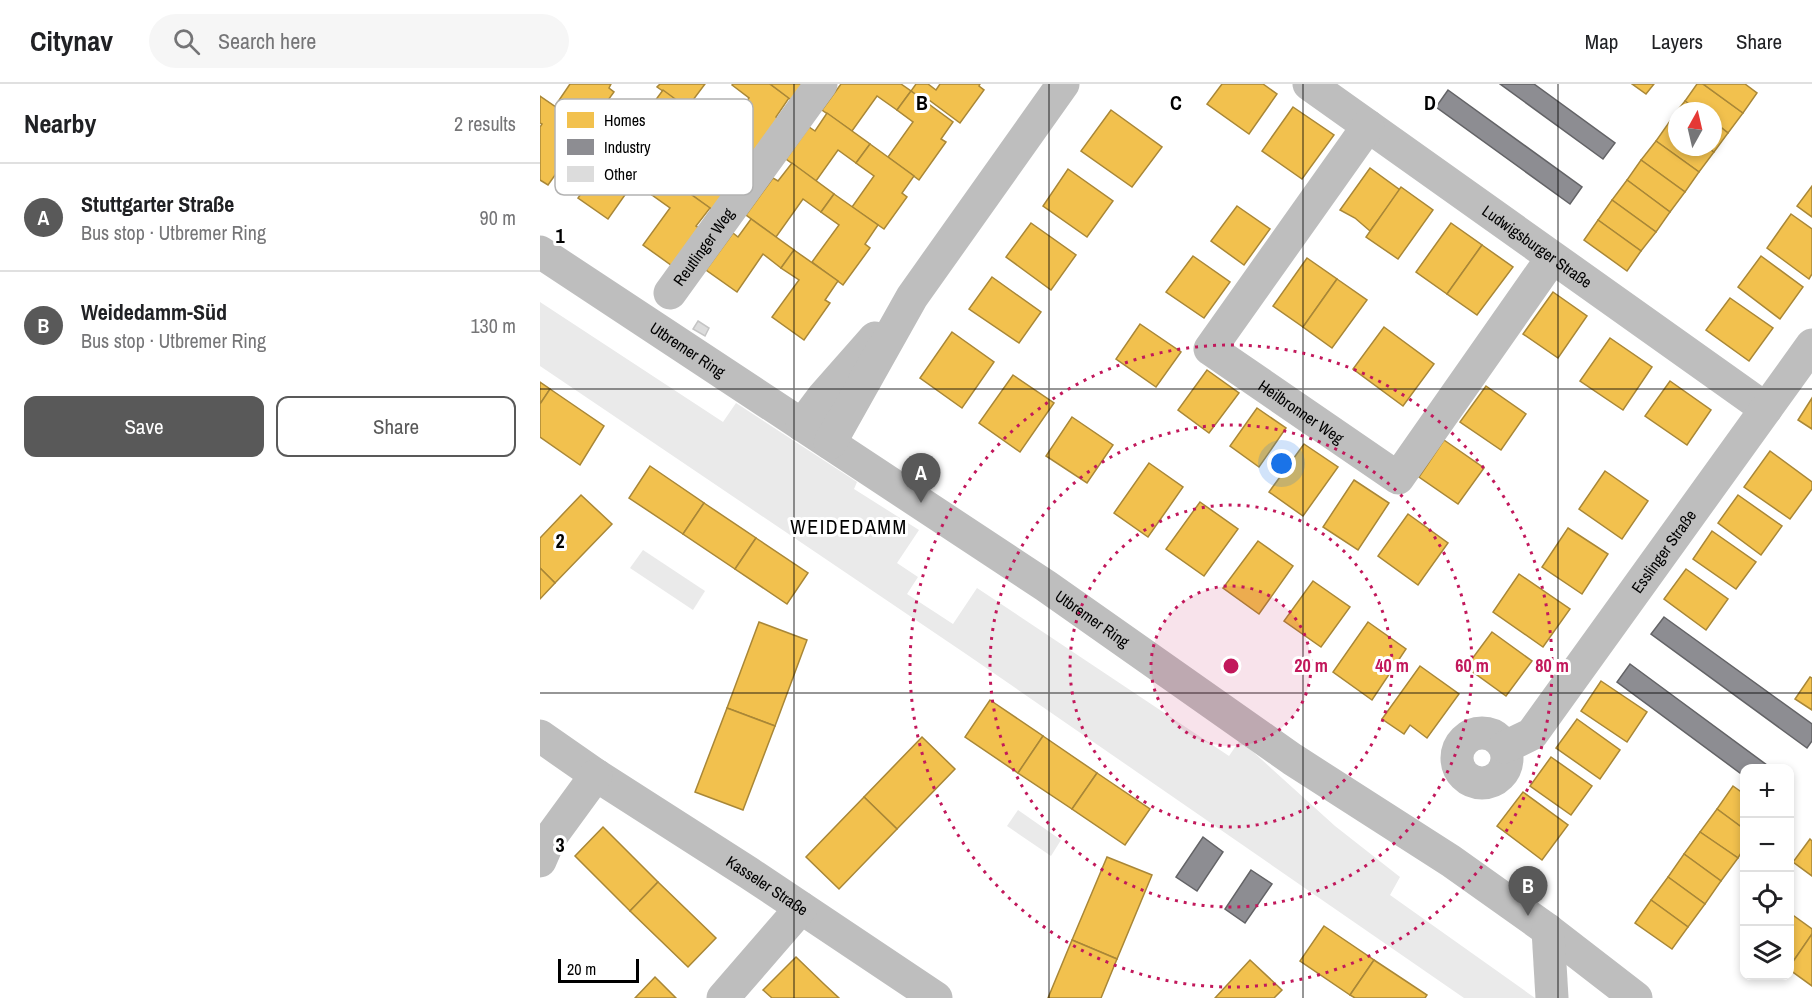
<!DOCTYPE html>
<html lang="en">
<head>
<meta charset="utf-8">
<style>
  :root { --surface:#fff; --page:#f6f6f6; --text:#202124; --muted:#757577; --line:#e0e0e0; --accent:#595959 }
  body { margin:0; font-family:"Archivo Narrow",sans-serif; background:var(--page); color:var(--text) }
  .controls { position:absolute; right:18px; bottom:18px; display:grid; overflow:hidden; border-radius:12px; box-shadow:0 3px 9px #0003 }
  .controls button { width:54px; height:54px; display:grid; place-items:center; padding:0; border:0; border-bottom:2px solid var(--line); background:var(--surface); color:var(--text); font:30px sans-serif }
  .compass { position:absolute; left:1128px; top:18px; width:54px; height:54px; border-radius:50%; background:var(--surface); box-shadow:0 3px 9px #0003; rotate:8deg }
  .scale { position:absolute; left:18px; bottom:15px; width:81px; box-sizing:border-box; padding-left:6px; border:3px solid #000; border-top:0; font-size:16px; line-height:21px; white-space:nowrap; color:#000; -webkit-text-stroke:4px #fff; paint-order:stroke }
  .you { position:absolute; left:742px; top:380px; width:21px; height:21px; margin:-15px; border:4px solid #fff; border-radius:50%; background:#1a73e8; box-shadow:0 0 0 9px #1a73e833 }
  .badge { display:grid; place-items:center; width:39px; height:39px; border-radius:50%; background:var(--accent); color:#fff; font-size:20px; font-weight:700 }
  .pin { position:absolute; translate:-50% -50px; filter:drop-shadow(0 2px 3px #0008) }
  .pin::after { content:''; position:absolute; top:32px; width:21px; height:18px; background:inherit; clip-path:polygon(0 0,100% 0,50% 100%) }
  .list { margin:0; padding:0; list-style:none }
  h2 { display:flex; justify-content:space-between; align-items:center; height:78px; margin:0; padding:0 24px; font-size:26px }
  h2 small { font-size:20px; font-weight:400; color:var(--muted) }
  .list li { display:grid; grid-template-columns:39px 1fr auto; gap:18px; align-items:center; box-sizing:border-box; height:108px; padding:0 24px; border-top:2px solid var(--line) }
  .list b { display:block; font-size:22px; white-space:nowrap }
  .list p { margin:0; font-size:20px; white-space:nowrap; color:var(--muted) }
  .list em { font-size:20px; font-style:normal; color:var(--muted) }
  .actions { display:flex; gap:12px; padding:18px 24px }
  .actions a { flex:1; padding:14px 0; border:2px solid var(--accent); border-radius:12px; text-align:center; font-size:21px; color:var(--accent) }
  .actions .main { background:var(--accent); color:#fff }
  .icon { flex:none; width:33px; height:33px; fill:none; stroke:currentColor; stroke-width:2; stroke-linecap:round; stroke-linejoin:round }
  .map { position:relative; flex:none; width:1272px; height:914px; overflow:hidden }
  header { display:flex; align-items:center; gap:36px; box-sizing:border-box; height:84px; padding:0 30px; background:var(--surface); border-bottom:2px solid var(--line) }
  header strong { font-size:28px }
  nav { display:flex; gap:33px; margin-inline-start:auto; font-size:21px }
  .search { width:420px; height:54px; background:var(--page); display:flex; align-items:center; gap:15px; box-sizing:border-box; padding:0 21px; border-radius:33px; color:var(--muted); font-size:22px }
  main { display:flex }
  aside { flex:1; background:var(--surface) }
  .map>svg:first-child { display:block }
</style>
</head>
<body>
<header>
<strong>Citynav</strong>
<div class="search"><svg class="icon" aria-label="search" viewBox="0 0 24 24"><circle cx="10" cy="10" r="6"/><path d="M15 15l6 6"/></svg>Search here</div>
<nav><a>Map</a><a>Layers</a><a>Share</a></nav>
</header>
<main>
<aside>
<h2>Nearby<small>2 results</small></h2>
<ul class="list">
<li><span class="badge">A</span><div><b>Stuttgarter Straße</b><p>Bus stop · Utbremer Ring</p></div><em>90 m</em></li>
<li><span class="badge">B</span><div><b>Weidedamm-Süd</b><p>Bus stop · Utbremer Ring</p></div><em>130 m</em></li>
</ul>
<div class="actions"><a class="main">Save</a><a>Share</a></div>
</aside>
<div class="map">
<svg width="1272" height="914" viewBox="0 0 1272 914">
  <rect width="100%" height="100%" fill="#fff"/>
  <g fill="#eaeaea">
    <path d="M 0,218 L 183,338 L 196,319 L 317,398 L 314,405 L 379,446 L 357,479 L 378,493 L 367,510 L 413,540 L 437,504 L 689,672 L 700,656 L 795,742 L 860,793 L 850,811 L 995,914 L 924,914 L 429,572 L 0,282 Z"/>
    <path d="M 103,466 L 165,507 L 153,526 L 90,484 Z"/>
    <path d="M 478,726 L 521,756 L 511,772 L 467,742 Z"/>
  </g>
  <g fill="#f2c14e" stroke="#a98737" stroke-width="1.5">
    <path d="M 30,0 L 71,0 L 69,4 L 74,8 L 47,45 L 15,22 Z"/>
    <path d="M 120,0 L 165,0 L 147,24 L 117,3 Z"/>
    <path d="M 193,0 L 230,0 L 249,14 L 236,33 L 241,36 L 215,73 L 183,50 L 209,14 L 192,1 Z"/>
    <path d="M 230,0 L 267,0 L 254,18 Z"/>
    <path d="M 301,0 L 361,0 L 371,7 L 357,26 L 337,12 L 312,47 L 282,26 Z"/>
    <path d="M 376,0 L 388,0 L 396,6 L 400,0 L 440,0 L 439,2 L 444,6 L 420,39 L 389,16 L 387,19 L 371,7 Z"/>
    <path d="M 682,0 L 723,0 L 737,10 L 709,50 L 667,20 Z"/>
    <path d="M 1092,0 L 1114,0 L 1106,10 Z"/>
    <path d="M 1157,0 L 1163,0 L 1203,29 L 1188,49 L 1173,37 L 1173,27 L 1159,27 L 1145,17 Z"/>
    <path d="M 1163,0 L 1205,0 L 1217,9 L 1203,29 Z"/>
    <path d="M 123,6 L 165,37 L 152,56 L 134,43 L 108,80 L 78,58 L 104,22 L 109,25 Z"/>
    <path d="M 371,7 L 413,38 L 401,55 L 406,58 L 379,96 L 348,73 L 373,38 L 357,26 Z"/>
    <path d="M 0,12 L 42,41 L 29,59 L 35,63 L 8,101 L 0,96 L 0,43 L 2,40 L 0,39 Z"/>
    <path d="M 1145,17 L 1159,27 L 1137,27 Z"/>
    <path d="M 753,23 L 794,51 L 762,95 L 722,67 Z"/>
    <path d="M 571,26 L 622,63 L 592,103 L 541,67 Z"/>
    <path d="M 287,29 L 330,60 L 316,79 L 298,66 L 276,97 L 246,75 L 269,43 L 275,47 Z"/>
    <path d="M 165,37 L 209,69 L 196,87 L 201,91 L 175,128 L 144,105 L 170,69 L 152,56 Z"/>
    <path d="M 1130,37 L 1137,42 L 1137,63 L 1167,63 L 1174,68 L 1159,88 L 1116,57 Z"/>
    <path d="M 1173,37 L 1188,49 L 1174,68 L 1167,63 L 1173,63 Z"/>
    <path d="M 1116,57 L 1159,88 L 1145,108 L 1101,76 Z"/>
    <path d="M 330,60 L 374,92 L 362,109 L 367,113 L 344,145 L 312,123 L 334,92 L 316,79 Z"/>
    <path d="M 83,62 L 125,92 L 112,111 L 94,98 L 68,135 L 38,114 L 64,77 L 69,80 Z"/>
    <path d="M 1101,76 L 1145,108 L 1130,128 L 1087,96 Z"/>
    <path d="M 252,79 L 294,110 L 281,128 L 263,115 L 236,153 L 206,131 L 233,94 L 238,97 Z"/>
    <path d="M 830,84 L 860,106 L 830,147 L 815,134 L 800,126 Z"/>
    <path d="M 528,85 L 573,117 L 547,153 L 503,122 Z"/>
    <path d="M 125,92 L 170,124 L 156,142 L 162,146 L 135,184 L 103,161 L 130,124 L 112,111 Z"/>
    <path d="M 1087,96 L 1130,128 L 1116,148 L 1072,116 Z"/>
    <path d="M 1272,102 L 1272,133 L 1257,122 Z"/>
    <path d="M 861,103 L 893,126 L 858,175 L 826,153 Z"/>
    <path d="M 294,110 L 338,141 L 325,160 L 330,164 L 303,201 L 272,178 L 299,141 L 281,128 Z"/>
    <path d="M 1072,116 L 1116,148 L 1101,167 L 1058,136 Z"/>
    <path d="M 697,122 L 730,145 L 704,181 L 671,157 Z"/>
    <path d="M 1251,130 L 1272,145 L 1272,190 L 1269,195 L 1227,164 Z"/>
    <path d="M 211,135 L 254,166 L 241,184 L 223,170 L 197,208 L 166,186 L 193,149 L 198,153 Z"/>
    <path d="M 1058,136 L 1101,167 L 1087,187 L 1044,156 Z"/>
    <path d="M 491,139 L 536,171 L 511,206 L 466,173 Z"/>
    <path d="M 911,139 L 942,161 L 907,210 L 876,188 Z"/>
    <path d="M 942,161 L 973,183 L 937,231 L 907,210 Z"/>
    <path d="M 254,166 L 298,197 L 285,216 L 290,219 L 264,256 L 232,233 L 259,196 L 241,184 Z"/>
    <path d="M 653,172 L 690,198 L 664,234 L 626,208 Z"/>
    <path d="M 1221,172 L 1263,203 L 1240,235 L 1198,203 Z"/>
    <path d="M 767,174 L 797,195 L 763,243 L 733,222 Z"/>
    <path d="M 452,193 L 501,228 L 479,259 L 429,225 Z"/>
    <path d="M 797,195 L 827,216 L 792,264 L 763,243 Z"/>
    <path d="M 1013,208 L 1047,232 L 1018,274 L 983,250 Z"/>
    <path d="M 1190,214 L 1233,244 L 1209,277 L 1166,246 Z"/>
    <path d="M 600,240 L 641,268 L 616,303 L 576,275 Z"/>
    <path d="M 844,243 L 894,280 L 863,322 L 813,285 Z"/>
    <path d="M 412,248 L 454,278 L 422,324 L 380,294 Z"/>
    <path d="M 1070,254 L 1112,283 L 1083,326 L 1040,297 Z"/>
    <path d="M 667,286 L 699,309 L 669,349 L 638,326 Z"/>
    <path d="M 473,291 L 514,319 L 480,368 L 439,339 Z"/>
    <path d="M 1130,297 L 1171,326 L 1147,361 L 1105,332 Z"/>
    <path d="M 0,298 L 10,305 L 0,320 Z"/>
    <path d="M 946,302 L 986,330 L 961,366 L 920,338 Z"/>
    <path d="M 10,305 L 64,342 L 40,381 L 0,353 L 0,320 Z"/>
    <path d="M 1272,314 L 1272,345 L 1258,336 Z"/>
    <path d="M 717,324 L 746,344 L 719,383 L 690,362 Z"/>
    <path d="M 532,333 L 573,361 L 547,399 L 506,372 Z"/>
    <path d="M 904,356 L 944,384 L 918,420 L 879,393 Z"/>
    <path d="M 764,360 L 798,383 L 763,432 L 729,408 Z"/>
    <path d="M 1230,367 L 1272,398 L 1272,405 L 1250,435 L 1204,403 Z"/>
    <path d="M 609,379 L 643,403 L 608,453 L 574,429 Z"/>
    <path d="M 110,382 L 164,419 L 143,450 L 89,414 Z"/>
    <path d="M 1065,387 L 1108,417 L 1082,455 L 1039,425 Z"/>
    <path d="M 814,396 L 849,419 L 818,466 L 783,443 Z"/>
    <path d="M 41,411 L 72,440 L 15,499 L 0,484 L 0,454 Z"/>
    <path d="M 1198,411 L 1242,442 L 1221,471 L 1178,439 Z"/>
    <path d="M 660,418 L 698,445 L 664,492 L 626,465 Z"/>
    <path d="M 164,419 L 216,454 L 195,485 L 143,450 Z"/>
    <path d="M 868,430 L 908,459 L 878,501 L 838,472 Z"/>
    <path d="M 1028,444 L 1068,470 L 1042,510 L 1002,483 Z"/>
    <path d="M 1172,447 L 1216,478 L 1196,505 L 1153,475 Z"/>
    <path d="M 216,454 L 268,489 L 247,520 L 195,485 Z"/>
    <path d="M 718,457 L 753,482 L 719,530 L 683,504 Z"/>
    <path d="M 0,484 L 15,499 L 0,515 Z"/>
    <path d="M 1146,485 L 1188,515 L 1166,546 L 1124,515 Z"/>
    <path d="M 979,490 L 1030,525 L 1003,563 L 953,528 Z"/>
    <path d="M 773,497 L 810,523 L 781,563 L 744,537 Z"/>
    <path d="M 219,538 L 267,556 L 235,642 L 187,624 Z"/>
    <path d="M 828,538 L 866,565 L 832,616 L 793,588 Z"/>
    <path d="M 952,548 L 992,577 L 966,612 L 926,583 Z"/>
    <path d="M 880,582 L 919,610 L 887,654 L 870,641 L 864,650 L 842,635 Z"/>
    <path d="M 1270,593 L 1272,594 L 1272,626 L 1255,615 Z"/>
    <path d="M 1061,597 L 1107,628 L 1087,658 L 1041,627 Z"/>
    <path d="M 450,616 L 503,652 L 478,689 L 425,653 Z"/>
    <path d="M 187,624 L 235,642 L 203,726 L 155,708 Z"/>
    <path d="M 1037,635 L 1080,666 L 1060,695 L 1016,664 Z"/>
    <path d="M 503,652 L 557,689 L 532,725 L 478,689 Z"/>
    <path d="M 382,653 L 415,685 L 357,745 L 324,713 Z"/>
    <path d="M 1011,673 L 1052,702 L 1031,731 L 990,702 Z"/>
    <path d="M 557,689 L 610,725 L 585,761 L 532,725 Z"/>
    <path d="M 1193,702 L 1204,710 L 1204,745 L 1177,725 Z"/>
    <path d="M 983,708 L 1028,741 L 1002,776 L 957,742 Z"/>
    <path d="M 324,713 L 357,745 L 299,805 L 266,773 Z"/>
    <path d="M 1177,725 L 1204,745 L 1204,764 L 1198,774 L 1160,748 Z"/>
    <path d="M 63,743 L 118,798 L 90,827 L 35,772 Z"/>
    <path d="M 1160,748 L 1198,774 L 1181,797 L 1144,770 Z"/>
    <path d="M 1270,755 L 1272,757 L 1272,792 L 1253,778 Z"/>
    <path d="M 1144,770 L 1181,797 L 1165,820 L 1128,793 Z"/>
    <path d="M 567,773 L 612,791 L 577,875 L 532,856 Z"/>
    <path d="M 1128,793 L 1165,820 L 1148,843 L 1111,816 Z"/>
    <path d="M 118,798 L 176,854 L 148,883 L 90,827 Z"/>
    <path d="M 1111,816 L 1148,843 L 1132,865 L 1095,839 Z"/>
    <path d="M 1250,829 L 1272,845 L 1272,850 L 1250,882 Z"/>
    <path d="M 784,842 L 834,876 L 810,911 L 760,877 Z"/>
    <path d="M 1272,850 L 1272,902 L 1250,886 L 1250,882 Z"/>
    <path d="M 532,856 L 577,875 L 561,914 L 508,914 Z"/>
    <path d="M 256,873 L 285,901 L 299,914 L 232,914 L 223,906 Z"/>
    <path d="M 710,876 L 742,906 L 734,914 L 675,914 Z"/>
    <path d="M 834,876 L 887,911 L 885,914 L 815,914 L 810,911 Z"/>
    <path d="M 115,893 L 136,914 L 95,914 Z"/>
  </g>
  <g fill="#8d8d92" stroke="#636366" stroke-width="1.5">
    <path d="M 960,0 L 994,0 L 1075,59 L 1063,75 Z"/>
    <path d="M 908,6 L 1042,103 L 1030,120 L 896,23 Z"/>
    <path d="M 1124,533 L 1272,640 L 1272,657 L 1267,664 L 1111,550 Z"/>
    <path d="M 1090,580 L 1231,684 L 1204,684 L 1204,692 L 1077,598 Z"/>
    <path d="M 663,753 L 683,768 L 657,807 L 636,793 Z"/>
    <path d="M 711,786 L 732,800 L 705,839 L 685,825 Z"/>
  </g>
  <path fill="#dcdcdc" stroke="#c5c5c5" stroke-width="1.5" d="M 158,237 L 169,244 L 165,252 L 153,245 Z"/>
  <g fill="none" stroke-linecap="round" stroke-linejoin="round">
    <g stroke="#bebebe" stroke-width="33">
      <path id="s1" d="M 769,0 L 1226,325"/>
      <path id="s2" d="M 828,42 L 670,265 L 858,394 L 1012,174"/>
      <path id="s3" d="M 0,168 L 506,502 L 752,675 L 911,777 L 1008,846 L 1096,914"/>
      <path id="s4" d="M 130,209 L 281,0"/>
      <path d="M 262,341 L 283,313 L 335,254"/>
      <path d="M 290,359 L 372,213 L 523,0"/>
      <circle cx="942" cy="674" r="25"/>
      <path id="s5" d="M 0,652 L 56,691 L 209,789 L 396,914"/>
      <path id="s6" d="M 965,663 L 992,650 L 1272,261"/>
      <path d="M 0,777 L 10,754 L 56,691"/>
      <path d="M 1008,846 L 1012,914"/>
      <path d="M 183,914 L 261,824"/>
    </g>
  </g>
  <path fill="none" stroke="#000" stroke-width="1.5" stroke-opacity="0.55" d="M 254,0 L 254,914M 509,0 L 509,914M 763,0 L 763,914M 1018,0 L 1018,914M 0,305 L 1272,305M 0,609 L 1272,609"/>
  <circle cx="691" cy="582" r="80" fill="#c2185b" fill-opacity=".12"/>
  <g fill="none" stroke="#c2185b" stroke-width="3" stroke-dasharray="3 6">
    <circle cx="691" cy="582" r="80"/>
    <circle cx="691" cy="582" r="161"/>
    <circle cx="691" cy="582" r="241"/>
    <circle cx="691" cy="582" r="321"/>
  </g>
  <g text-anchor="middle" stroke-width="6" stroke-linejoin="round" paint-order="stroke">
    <g font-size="16" fill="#000" stroke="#fff">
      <text dy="6" stroke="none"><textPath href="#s4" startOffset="57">Reutlinger Weg</textPath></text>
      <text dy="6" stroke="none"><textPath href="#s1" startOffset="280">Ludwigsburger Straße</textPath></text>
      <text dy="6" stroke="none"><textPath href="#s3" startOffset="177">Utbremer Ring</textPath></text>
      <text dy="6" stroke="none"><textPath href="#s2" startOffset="384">Heilbronner Weg</textPath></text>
      <text dy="6" stroke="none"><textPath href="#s6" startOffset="255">Esslinger Straße</textPath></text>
      <text dy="6" stroke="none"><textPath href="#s3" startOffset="663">Utbremer Ring</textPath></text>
      <text dy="6" stroke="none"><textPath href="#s5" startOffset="272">Kasseler Straße</textPath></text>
    </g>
    <g font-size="20" letter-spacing="1.5" fill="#000" stroke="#fff">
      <text x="309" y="450">WEIDEDAMM</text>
    </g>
  </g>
  <rect x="15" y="15" width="198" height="96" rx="9" fill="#fff" stroke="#b2b2b2" stroke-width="1.5"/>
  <rect x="27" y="28" width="27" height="16" fill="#f2c14e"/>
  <rect x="27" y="55" width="27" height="16" fill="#8d8d92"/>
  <rect x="27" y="82" width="27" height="16" fill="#dcdcdc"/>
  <g font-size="16" fill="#000">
    <text x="64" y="42">Homes</text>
    <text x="64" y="69">Industry</text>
    <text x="64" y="96">Other</text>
  </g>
  <g font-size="20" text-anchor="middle" font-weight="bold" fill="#000" stroke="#fff" stroke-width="6" stroke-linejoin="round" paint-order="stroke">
    <text x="382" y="26">B</text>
    <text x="636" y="26">C</text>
    <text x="890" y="26">D</text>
    <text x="20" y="159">1</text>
    <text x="20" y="464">2</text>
    <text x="20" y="768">3</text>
  </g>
  <circle cx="691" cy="582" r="9" fill="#c2185b" stroke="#fff" stroke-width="3"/>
  <g font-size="18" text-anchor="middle" font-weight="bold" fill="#c2185b" stroke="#fff" stroke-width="6" stroke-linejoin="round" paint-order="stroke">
    <text x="771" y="588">20 m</text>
    <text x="852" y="588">40 m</text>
    <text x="932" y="588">60 m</text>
    <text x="1012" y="588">80 m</text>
  </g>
</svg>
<div class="controls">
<button>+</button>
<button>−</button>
<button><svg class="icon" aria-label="locate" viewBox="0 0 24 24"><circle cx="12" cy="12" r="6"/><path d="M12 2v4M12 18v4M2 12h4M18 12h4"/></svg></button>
<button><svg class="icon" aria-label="layers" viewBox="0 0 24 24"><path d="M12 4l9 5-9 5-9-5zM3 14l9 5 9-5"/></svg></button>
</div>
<svg class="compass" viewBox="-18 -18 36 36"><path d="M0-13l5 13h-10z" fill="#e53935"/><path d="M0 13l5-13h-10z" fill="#757577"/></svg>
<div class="scale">20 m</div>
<div class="you"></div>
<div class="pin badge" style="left:381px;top:419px">A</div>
<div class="pin badge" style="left:988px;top:832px">B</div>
</div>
</main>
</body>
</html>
